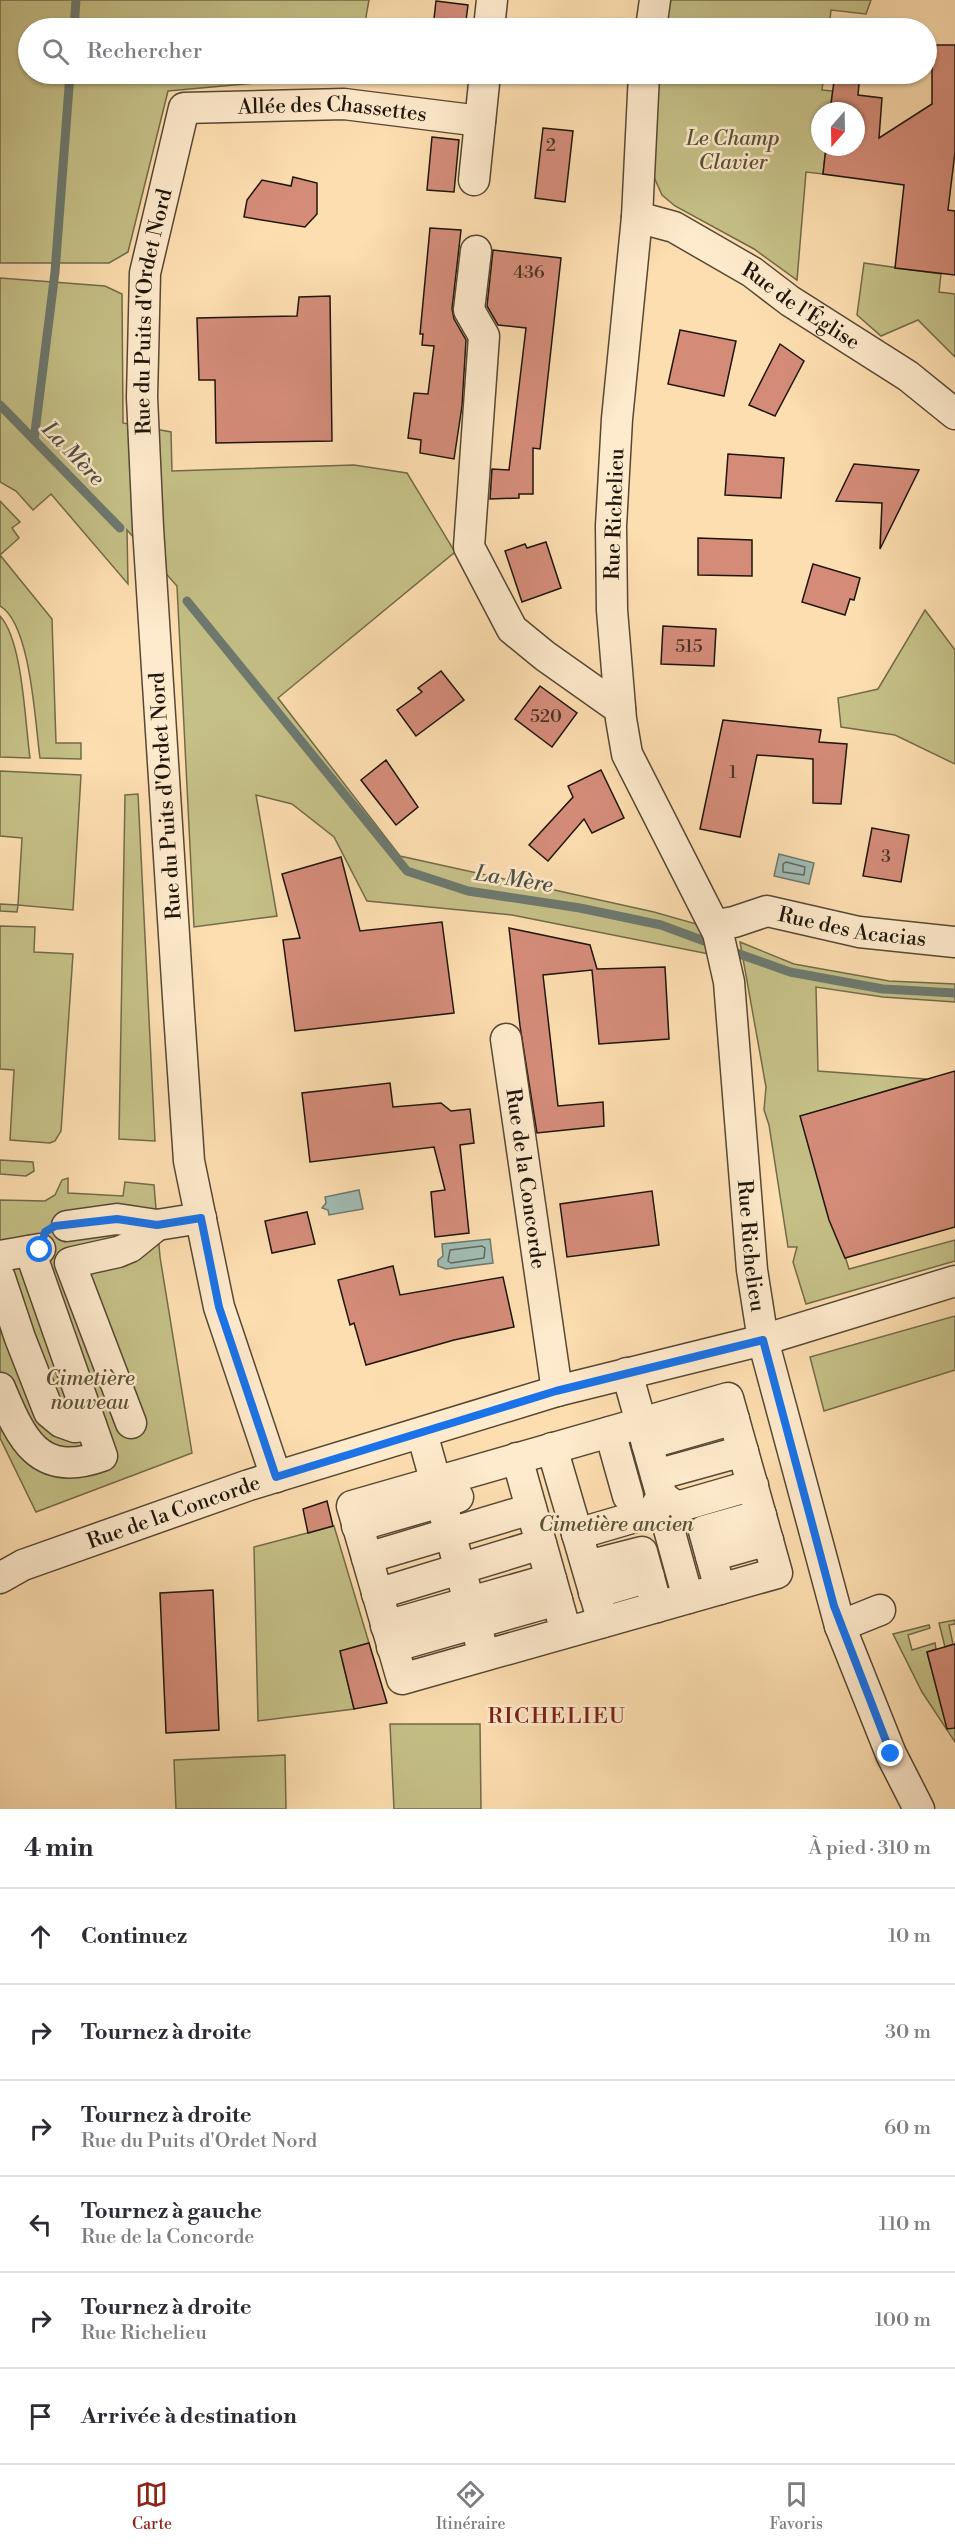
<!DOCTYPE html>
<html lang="fr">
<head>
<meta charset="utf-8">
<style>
  :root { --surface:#fff; --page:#f7f7f7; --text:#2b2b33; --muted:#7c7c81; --line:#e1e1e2; --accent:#8f2418 }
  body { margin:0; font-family:"Libre Bodoni",serif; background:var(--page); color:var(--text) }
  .compass { position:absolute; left:811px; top:102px; width:54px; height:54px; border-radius:50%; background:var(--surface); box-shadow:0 2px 4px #0004; rotate:200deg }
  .stop { position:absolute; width:18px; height:18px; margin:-14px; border:4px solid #1a73e8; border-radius:50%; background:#fff }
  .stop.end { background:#1a73e8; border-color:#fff; box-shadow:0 2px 6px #0008 }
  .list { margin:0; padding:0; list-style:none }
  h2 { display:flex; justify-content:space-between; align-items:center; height:78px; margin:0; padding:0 24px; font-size:26px }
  h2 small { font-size:20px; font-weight:400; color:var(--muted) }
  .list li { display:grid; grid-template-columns:39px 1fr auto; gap:18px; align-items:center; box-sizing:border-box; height:96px; padding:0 24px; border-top:2px solid var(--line) }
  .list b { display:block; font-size:22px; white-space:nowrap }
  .list p { margin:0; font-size:20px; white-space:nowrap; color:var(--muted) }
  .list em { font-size:20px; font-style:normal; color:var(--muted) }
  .icon { flex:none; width:33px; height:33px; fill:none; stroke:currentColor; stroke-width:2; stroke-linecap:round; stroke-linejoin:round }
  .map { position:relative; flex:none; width:955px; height:1809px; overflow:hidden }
  .search { position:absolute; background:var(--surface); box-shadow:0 2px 4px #0004; left:18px; right:18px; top:18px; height:66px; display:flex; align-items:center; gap:15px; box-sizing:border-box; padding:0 21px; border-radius:33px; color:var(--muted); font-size:22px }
  .sheet { height:654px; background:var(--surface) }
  nav { display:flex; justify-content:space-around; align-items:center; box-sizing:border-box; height:84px; border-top:2px solid var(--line); background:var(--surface); font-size:16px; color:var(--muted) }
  nav a { display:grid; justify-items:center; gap:3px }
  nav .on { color:var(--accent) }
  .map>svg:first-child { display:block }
</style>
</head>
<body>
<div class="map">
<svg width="955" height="1809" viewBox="0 0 955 1809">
  <rect width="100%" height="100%" fill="#fddeb0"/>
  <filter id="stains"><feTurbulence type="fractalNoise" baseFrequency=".00333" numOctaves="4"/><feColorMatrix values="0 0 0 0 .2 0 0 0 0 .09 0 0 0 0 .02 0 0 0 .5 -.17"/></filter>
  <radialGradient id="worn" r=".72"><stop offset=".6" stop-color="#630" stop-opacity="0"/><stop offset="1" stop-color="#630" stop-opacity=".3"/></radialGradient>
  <g fill="#c5c087" stroke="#726b49" stroke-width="1.5">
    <path d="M 0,0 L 369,0 L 364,28 L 28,28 L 28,74 L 355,74 L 168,91 L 128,252 L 109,263 L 0,263 Z"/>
    <path d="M 668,0 L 871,0 L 866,14 L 831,10 L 829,28 L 665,28 Z"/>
    <path d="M 659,74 L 824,74 L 822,90 L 833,91 L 830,111 L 820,111 L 820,147 L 826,147 L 823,174 L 806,172 L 797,280 L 754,249 L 675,206 L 662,195 L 654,177 Z"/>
    <path d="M 864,263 L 941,274 L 939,292 L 955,294 L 955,357 L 918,320 L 881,336 L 857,315 Z"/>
    <path d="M 0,278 L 105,286 L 122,294 L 123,423 L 171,432 L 172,471 L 354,465 L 407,473 L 455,552 L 278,698 L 400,856 L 654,912 L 700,925 L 709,954 L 512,915 L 367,901 L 334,837 L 292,804 L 256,795 L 277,916 L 194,927 L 177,586 L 127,530 L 128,584 L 51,494 L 33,510 L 16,491 L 0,482 Z"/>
    <path d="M 0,501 L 20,522 L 12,528 L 19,538 L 0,555 L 52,619 L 56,743 L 81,743 L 81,759 L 40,758 C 35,723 31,624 0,606 Z"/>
    <path d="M 925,610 L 955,650 L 955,764 L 895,735 L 841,727 L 838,698 L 878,689 Z"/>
    <path d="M 0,616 C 23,641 25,723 30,758 L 0,757 Z"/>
    <path d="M 0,771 L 81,775 L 73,910 L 18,905 L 17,912 L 0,911 L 0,904 L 18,905 L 22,838 L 0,836 Z"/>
    <path d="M 138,794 L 155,1141 L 119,1139 L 125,795 Z"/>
    <path d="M 0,926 L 35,927 L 34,952 L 73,954 L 61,1131 L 55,1141 L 50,1143 L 10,1140 L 14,1070 L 0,1069 Z"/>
    <path d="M 740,942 L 794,964 L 889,981 L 955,984 L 955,1002 L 883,997 L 816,987 L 818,1071 L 926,1079 L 802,1116 L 849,1269 L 955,1240 L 955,1261 L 806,1304 L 793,1262 L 797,1247 L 788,1247 L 769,1125 L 764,1110 L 766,1087 Z"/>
    <path d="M 0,1160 L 33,1162 L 34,1171 L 26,1176 L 0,1174 Z"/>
    <path d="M 68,1178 L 68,1193 L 123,1196 L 125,1182 L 154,1185 L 160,1257 L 192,1453 L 36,1512 L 0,1438 L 0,1200 L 45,1201 L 55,1195 L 62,1180 Z"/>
    <path d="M 955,1316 L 955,1370 L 824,1411 L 810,1357 Z"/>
    <path d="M 334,1526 L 369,1643 L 340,1651 L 354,1709 L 258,1721 L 254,1547 Z"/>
    <path d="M 955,1620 L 955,1624 L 949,1625 L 953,1644 L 945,1647 L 939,1623 Z"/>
    <path d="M 929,1625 L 930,1628 L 908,1635 L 912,1650 L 935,1643 L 936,1649 L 927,1652 L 942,1708 L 955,1705 L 955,1742 L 922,1692 L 893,1634 Z"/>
    <path d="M 390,1724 L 480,1724 L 481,1809 L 394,1809 Z"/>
    <path d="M 285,1755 L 286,1809 L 176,1809 L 174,1760 Z"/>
  </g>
  <g fill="#a1bbb2" stroke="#6d796f" stroke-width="1.5">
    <path d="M 779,854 L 814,863 L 809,884 L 774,876 Z"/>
    <path d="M 359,1190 L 363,1209 L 329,1215 L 328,1210 L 322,1208 L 326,1203 L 325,1197 Z"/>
    <path d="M 490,1239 L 493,1263 L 446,1269 L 438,1266 L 438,1260 L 443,1256 L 442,1244 Z"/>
  </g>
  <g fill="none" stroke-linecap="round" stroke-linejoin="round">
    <g stroke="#60685e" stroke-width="1.5">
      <path d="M 786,862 L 805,867 L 804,875 L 783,872 L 783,864 Z"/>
      <path d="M 482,1246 L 485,1248 L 484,1258 L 451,1263 L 448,1261 L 450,1250 Z"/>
    </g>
    <g stroke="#6d796f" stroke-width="9">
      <path d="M 74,28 L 76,0"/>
      <path d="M 0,405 L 120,528"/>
      <path d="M 34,440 L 55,272 L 70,74"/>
      <path d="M 187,601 L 407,871 L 468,891 L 580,908 L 661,925 L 715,945"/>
      <path d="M 728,950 L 790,972 L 883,989 L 955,993"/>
    </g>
  </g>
  <g fill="#d48c79" stroke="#1e160b" stroke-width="1.5">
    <path d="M 436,1 L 468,5 L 465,28 L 433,28 Z"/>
    <path d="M 932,45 L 955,45 L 955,152 L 948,210 L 955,211 L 955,275 L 895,268 L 904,185 L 823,174 L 826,147 L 856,147 L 856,111 L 830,111 L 835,74 L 860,74 L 858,95 L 882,98 L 879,138 L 932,104 Z"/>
    <path d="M 543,128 L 573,131 L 565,202 L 535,198 Z"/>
    <path d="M 432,137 L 459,140 L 454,192 L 427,190 Z"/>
    <path d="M 293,177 L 317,183 L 317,214 L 305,227 L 244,217 L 247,200 L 262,180 L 291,186 Z"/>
    <path d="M 430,228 L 461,230 L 452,309 L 454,319 L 466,340 L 462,406 L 454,459 L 420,453 L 421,440 L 408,438 L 414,393 L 428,394 L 434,346 L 422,345 L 423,334 L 420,334 Z"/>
    <path d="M 493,250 L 561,258 L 540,449 L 533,448 L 533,494 L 519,494 L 519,498 L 490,499 L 492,469 L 509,470 L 526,328 L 498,325 L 487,306 Z"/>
    <path d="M 330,296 L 332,441 L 216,443 L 215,380 L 199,380 L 197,318 L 297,316 L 299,297 Z"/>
    <path d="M 680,330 L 736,341 L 724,396 L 668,384 Z"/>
    <path d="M 780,344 L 804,361 L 775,416 L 749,405 Z"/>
    <path d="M 728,454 L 784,458 L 781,498 L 725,495 Z"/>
    <path d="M 854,464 L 919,470 L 880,549 L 882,503 L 836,501 Z"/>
    <path d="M 698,538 L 752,540 L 752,576 L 698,575 Z"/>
    <path d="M 546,542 L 561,588 L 522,602 L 505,551 L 525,544 L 527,548 Z"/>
    <path d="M 813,564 L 860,578 L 854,600 L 850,599 L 845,615 L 802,602 Z"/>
    <path d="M 663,626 L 716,629 L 714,666 L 661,664 Z"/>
    <path d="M 441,671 L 464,700 L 416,736 L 397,710 L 422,692 L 418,688 Z"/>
    <path d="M 540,686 L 577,713 L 552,747 L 515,719 Z"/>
    <path d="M 723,720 L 821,730 L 819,742 L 847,744 L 841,804 L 813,803 L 813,759 L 757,755 L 740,837 L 700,829 Z"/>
    <path d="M 386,760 L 418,807 L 396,825 L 361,780 Z"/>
    <path d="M 601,770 L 624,818 L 592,833 L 584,819 L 548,861 L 529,845 L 573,797 L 568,786 Z"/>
    <path d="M 872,828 L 909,835 L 901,882 L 863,876 Z"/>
    <path d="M 341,857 L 360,931 L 442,922 L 454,1013 L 295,1031 L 283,940 L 300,938 L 282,874 Z"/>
    <path d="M 509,928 L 590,945 L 597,969 L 665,967 L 669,1039 L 599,1044 L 592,970 L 543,975 L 558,1106 L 603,1102 L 604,1126 L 537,1133 L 520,1026 Z"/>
    <path d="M 955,1071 L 955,1227 L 845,1258 L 829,1220 L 800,1116 Z"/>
    <path d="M 390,1083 L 393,1107 L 441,1103 L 451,1111 L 470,1109 L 474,1143 L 460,1145 L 469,1233 L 435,1237 L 431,1192 L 445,1190 L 434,1147 L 310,1162 L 302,1093 Z"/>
    <path d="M 652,1191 L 659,1245 L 567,1257 L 560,1204 Z"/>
    <path d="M 307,1212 L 315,1244 L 272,1253 L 265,1221 Z"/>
    <path d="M 393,1266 L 400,1295 L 503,1277 L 514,1327 L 454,1340 L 366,1365 L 354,1323 L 350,1325 L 338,1280 Z"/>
    <path d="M 327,1501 L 333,1526 L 308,1533 L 303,1509 Z"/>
    <path d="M 213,1590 L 219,1730 L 166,1733 L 160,1593 Z"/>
    <path d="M 369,1643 L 387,1703 L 354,1709 L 340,1651 Z"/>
    <path d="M 955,1644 L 955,1728 L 947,1729 L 927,1652 Z"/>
  </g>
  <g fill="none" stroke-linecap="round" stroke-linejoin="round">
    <g stroke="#564834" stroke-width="33">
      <g id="minor">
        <path d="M 489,28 L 492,0"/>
        <path d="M 651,28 L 655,0"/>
        <path id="s1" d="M 644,74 L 637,217 L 617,419 L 611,526 L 612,610 L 621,719 L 627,754 L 718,933 L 729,982 L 752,1270 L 763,1340 L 840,1626 L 891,1754 L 919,1809"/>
        <path d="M 474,180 L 485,74"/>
        <path id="s2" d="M 637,217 L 674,227 L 752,272 L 790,301 L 908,376 L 955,414"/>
        <path d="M 476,251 L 469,310 L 484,336 L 469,547 L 512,629 L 545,656 L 620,709"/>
        <path id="s3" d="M 716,925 L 734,922 L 767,911 L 859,932 L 955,942"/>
        <path id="s4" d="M 506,1039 L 557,1391"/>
        <path d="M 67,1226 L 117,1219 L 157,1225 L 201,1218"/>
        <path d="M 0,1256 L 40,1249"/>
        <path d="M 73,1262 L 118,1252 L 130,1247 L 157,1225"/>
        <path d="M 70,1263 L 131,1423"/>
        <path d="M 0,1278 L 20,1338 L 49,1412 L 61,1422 L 75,1427 L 91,1425"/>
        <path d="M 627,1373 L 662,1497"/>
        <path d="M 0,1388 C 21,1438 38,1479 102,1456 L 30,1251"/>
        <path d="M 728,1398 L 777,1573 L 402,1679 L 352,1506 Z"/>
        <path d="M 610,1432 L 628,1496"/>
        <path d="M 422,1433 L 484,1655"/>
        <path d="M 647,1444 L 734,1419"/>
        <path d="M 552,1448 L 603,1622"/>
        <path d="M 517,1458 L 566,1632"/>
        <path d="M 656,1475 L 743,1451"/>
        <path id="s5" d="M 276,1477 L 219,1307 L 189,1161 L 179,1013 L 148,528 L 142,397 L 145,273 L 184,108 L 344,104 L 480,121"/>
        <path d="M 677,1507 L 753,1485"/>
        <path d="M 667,1522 L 677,1507 L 662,1497 L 652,1512 L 667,1522 L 688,1598"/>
        <path d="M 357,1526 L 458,1497"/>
        <path d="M 577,1534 L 652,1512"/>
        <path d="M 711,1556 L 768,1540"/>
        <path d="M 367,1558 L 531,1509"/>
        <path d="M 587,1566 L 642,1552 L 657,1607"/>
        <path id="s6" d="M 0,1578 L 23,1565 L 249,1485 L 557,1391 L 763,1340 L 955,1281"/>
        <path d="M 720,1589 L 704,1531 L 761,1515"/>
        <path d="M 594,1593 L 649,1577"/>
        <path d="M 377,1594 L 541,1544"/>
        <path d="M 386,1626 L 551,1579"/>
        <path d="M 840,1626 L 880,1610"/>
        <path d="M 392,1647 L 557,1600"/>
      </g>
    </g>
    <use href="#minor" stroke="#feeacc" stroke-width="30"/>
  </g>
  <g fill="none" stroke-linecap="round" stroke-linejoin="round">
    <path stroke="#1a73e8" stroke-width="8" d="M 40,1250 L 45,1232 L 55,1226 L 117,1219 L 157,1225 L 201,1218 L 219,1307 L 276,1477 L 556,1391 L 763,1340 L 834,1606 L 891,1754"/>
  </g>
  <g text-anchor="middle" stroke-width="5" stroke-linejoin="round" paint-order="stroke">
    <g font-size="18" fill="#4c3426">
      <text x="551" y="151">2</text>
      <text x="529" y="278">436</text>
      <text x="689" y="652">515</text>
      <text x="546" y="722">520</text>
      <text x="733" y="778">1</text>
      <text x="886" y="862">3</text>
    </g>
    <g font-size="21" fill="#1e160b" stroke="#feeacc">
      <text dy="7" stroke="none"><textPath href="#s5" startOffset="1536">Allée des Chassettes</textPath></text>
      <text dy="7" stroke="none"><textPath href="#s2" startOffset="188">Rue de l'Église</textPath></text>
      <text dy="7" stroke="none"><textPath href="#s5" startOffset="1180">Rue du Puits d'Ordet Nord</textPath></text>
      <text transform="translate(614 514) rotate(-88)" y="7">Rue Richelieu</text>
      <text transform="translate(165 796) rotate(-94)" y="7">Rue du Puits d'Ordet Nord</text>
      <text dy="7" stroke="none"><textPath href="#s3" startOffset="140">Rue des Acacias</textPath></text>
      <text dy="7" stroke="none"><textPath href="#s4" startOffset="141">Rue de la Concorde</textPath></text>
      <text dy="7" stroke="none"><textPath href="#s1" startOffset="1198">Rue Richelieu</textPath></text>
      <text dy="7" stroke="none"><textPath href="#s6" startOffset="186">Rue de la Concorde</textPath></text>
    </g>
    <g font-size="21" font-style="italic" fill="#585236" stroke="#feeacc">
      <text x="733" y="145">Le Champ<tspan x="733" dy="24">Clavier</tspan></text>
      <text x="90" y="1385">Cimetière<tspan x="90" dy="24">nouveau</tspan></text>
      <text x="616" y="1531">Cimetière ancien</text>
    </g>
    <g font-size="22" font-style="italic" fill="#4c5045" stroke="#feeacc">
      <text transform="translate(74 453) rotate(46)" y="8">La Mère</text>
      <text transform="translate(514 878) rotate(9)" y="8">La Mère</text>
    </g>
    <g font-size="22" letter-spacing="1.5" fill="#7a1f14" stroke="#feeacc">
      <text x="557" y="1723">RICHELIEU</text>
    </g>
  </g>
  <rect width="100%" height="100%" filter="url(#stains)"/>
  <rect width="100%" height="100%" fill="url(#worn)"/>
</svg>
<svg class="compass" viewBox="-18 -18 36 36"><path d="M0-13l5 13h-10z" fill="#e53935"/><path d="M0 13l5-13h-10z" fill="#7c7c81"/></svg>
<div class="stop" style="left:40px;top:1250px"></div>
<div class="stop end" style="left:891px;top:1754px"></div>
<div class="search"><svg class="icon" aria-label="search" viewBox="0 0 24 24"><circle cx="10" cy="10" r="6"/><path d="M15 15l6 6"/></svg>Rechercher</div>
</div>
<section class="sheet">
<h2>4 min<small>À pied · 310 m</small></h2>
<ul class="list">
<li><svg class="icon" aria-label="ahead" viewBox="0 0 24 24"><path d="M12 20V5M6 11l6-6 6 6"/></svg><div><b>Continuez</b></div><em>10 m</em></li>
<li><svg class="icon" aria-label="right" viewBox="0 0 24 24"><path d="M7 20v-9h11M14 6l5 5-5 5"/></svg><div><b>Tournez à droite</b></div><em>30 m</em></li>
<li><svg class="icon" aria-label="right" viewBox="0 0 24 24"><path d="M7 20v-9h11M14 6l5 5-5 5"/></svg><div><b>Tournez à droite</b><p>Rue du Puits d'Ordet Nord</p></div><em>60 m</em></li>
<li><svg class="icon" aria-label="left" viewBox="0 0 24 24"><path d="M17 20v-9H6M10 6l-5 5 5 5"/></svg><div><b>Tournez à gauche</b><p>Rue de la Concorde</p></div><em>110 m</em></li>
<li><svg class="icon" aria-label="right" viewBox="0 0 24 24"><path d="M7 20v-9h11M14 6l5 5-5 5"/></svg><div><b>Tournez à droite</b><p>Rue Richelieu</p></div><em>100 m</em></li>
<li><svg class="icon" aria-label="arrive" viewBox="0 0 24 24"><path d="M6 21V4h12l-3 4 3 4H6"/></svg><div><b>Arrivée à destination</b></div></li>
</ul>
</section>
<nav>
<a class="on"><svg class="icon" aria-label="map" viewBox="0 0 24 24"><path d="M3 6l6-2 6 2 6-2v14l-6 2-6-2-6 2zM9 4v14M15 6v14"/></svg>Carte</a>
<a><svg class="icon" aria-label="directions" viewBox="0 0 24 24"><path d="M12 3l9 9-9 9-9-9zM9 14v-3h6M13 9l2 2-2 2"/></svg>Itinéraire</a>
<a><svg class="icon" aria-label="saved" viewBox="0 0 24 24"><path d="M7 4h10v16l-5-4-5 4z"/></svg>Favoris</a>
</nav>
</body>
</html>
